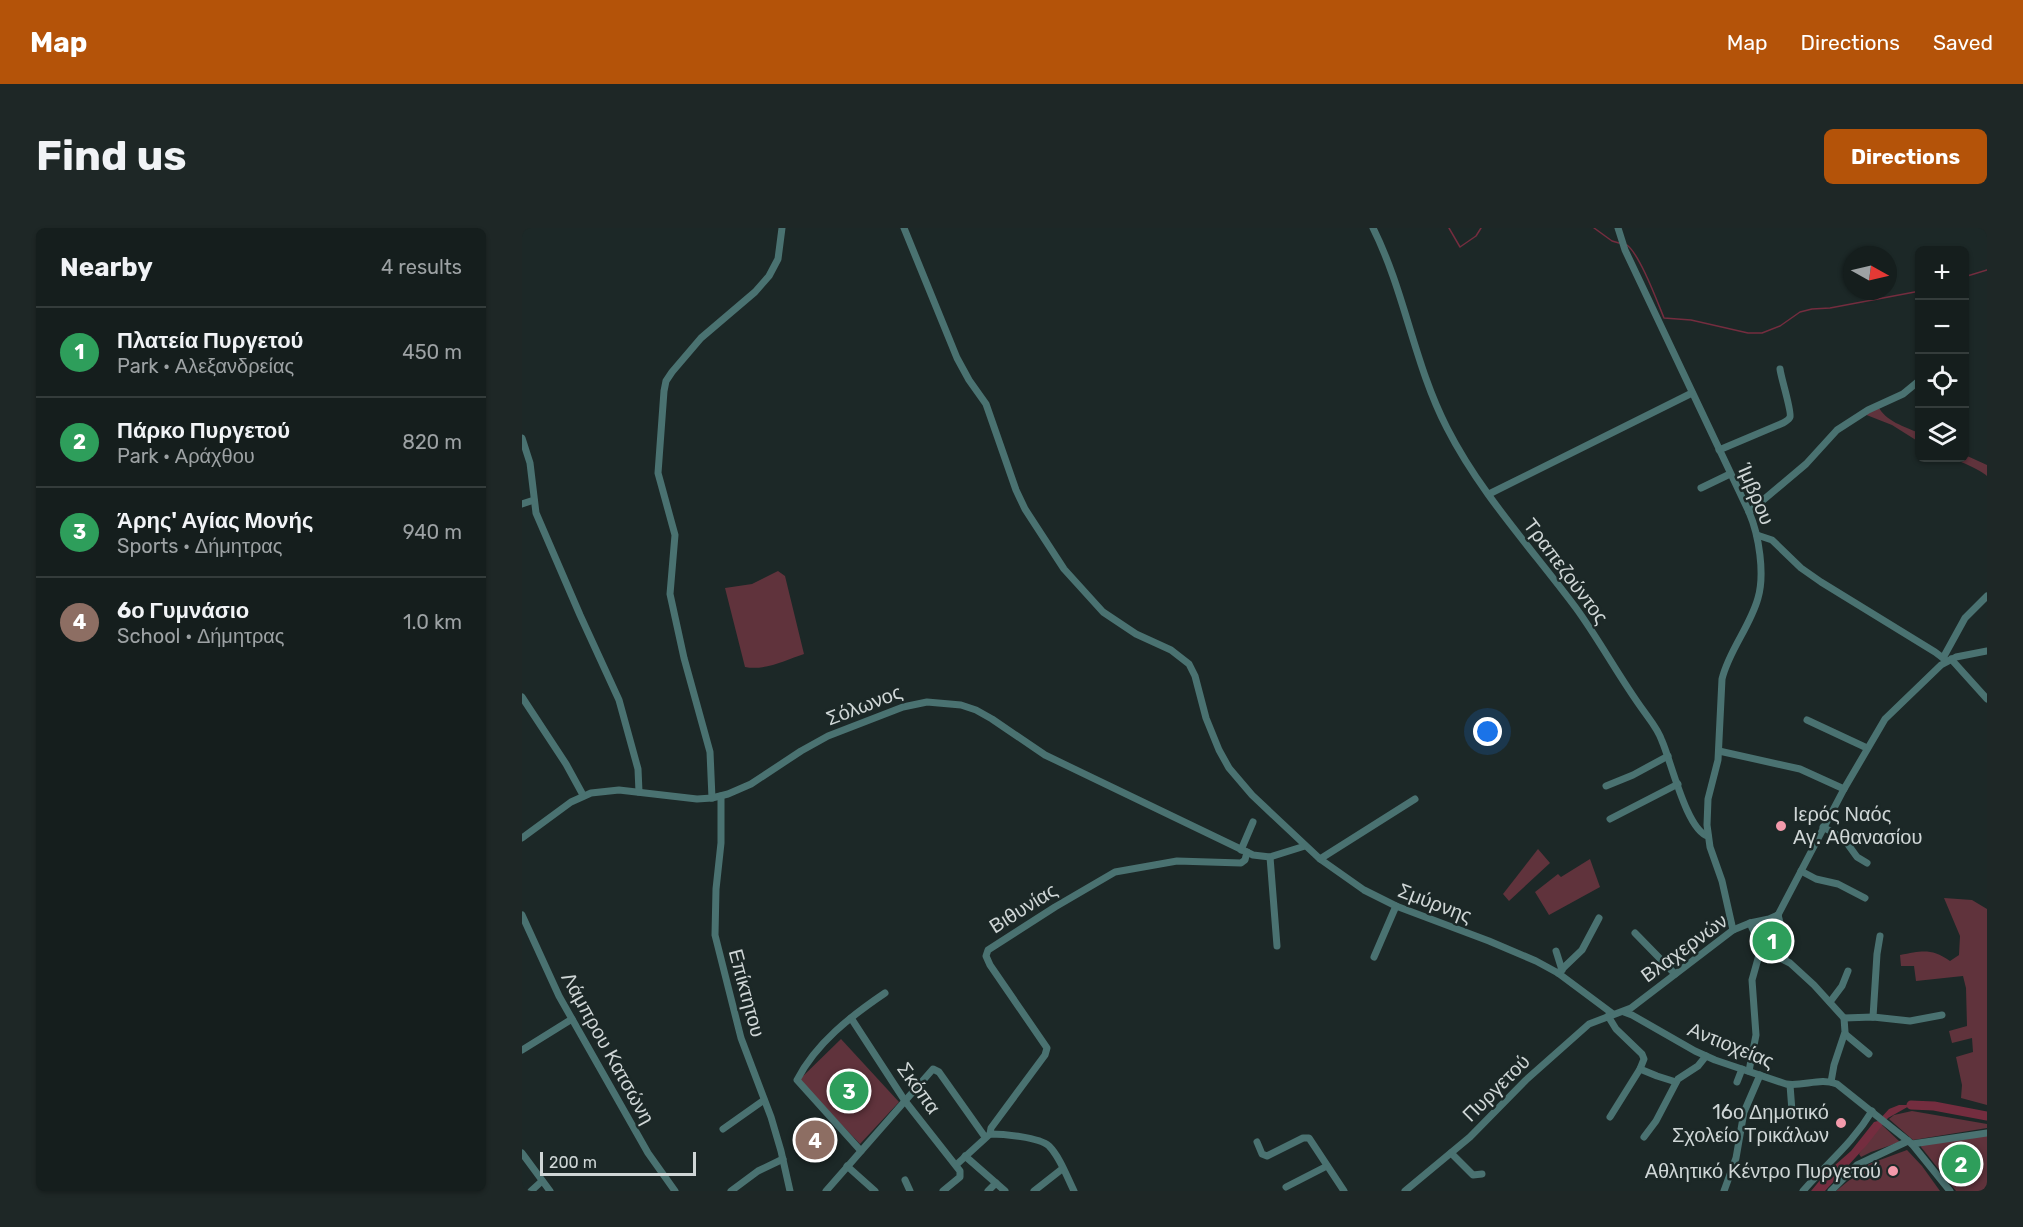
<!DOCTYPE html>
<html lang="en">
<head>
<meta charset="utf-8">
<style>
  :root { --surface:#151e1d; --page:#1e2726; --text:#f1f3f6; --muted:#9da2a4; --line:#343c3b; --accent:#b45309 }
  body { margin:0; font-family:Rubik,sans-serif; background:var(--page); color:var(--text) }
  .controls { position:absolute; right:18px; top:18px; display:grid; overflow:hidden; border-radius:9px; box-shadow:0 2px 4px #0004 }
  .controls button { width:54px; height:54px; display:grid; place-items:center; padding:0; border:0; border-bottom:2px solid var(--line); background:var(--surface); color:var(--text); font:30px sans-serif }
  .compass { position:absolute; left:1321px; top:18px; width:54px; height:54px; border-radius:50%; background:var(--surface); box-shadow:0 2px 4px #0004; rotate:98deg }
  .scale { position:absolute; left:18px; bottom:15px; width:156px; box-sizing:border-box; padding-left:6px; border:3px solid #cfd6d6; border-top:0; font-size:16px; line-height:21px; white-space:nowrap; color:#cfd6d6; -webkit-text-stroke:4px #1c2827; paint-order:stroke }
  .you { position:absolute; left:966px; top:504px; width:21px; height:21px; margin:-15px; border:4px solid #fff; border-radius:50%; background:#1a73e8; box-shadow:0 0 0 9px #1a73e833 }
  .badge { display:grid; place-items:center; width:39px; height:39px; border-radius:50%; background:var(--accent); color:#fff; font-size:20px; font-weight:700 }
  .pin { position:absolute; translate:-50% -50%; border:3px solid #fff; box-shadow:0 2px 6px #0006 }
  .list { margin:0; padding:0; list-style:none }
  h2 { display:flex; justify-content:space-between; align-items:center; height:78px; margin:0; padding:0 24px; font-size:26px }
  h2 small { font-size:20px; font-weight:400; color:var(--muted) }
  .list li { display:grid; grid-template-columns:39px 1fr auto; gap:18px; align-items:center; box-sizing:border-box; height:90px; padding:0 24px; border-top:2px solid var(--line) }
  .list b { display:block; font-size:22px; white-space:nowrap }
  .list p { margin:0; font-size:20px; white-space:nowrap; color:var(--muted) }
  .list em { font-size:20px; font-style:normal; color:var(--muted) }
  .icon { flex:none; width:33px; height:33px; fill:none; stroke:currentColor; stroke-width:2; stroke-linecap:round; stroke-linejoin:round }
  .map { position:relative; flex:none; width:1465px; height:963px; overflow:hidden; border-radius:9px }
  header { display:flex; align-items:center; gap:36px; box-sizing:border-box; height:84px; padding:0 30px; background:var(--accent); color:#fff }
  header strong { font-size:28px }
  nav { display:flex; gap:33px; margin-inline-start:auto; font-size:21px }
  .intro { display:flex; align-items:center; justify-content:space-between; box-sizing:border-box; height:144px; padding:0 36px }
  h1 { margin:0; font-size:42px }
  .button { padding:15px 27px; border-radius:9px; background:var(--accent); color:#fff; font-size:21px; font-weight:700 }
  main { display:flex; gap:36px; padding:0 36px }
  aside { flex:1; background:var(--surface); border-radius:9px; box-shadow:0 2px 4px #0004 }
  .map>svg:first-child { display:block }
</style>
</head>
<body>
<header>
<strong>Map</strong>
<nav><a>Map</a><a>Directions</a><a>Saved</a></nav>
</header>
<div class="intro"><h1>Find us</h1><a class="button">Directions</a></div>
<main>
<aside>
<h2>Nearby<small>4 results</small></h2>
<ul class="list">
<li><span class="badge" style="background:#2e9e5b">1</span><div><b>Πλατεία Πυργετού</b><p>Park · Αλεξανδρείας</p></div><em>450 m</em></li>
<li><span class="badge" style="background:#2e9e5b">2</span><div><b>Πάρκο Πυργετού</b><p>Park · Αράχθου</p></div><em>820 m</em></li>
<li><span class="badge" style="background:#2e9e5b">3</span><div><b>Άρης' Αγίας Μονής</b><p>Sports · Δήμητρας</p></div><em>940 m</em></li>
<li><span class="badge" style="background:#8d6e63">4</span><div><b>6ο Γυμνάσιο</b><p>School · Δήμητρας</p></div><em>1.0 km</em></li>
</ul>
</aside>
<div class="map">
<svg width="1465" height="963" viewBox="0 0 1465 963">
  <rect width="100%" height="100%" fill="#1c2827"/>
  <g fill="#60333c">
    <path d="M 1356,178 C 1363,193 1383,199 1397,205 L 1397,214 L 1370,197 L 1342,186 Z"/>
    <path d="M 1443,227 L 1465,237 L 1465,248 C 1459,242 1439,234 1430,230 L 1442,230 Z"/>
    <path d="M 256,343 L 263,348 L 282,426 C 264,432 243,443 223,439 L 203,360 L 230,356 Z"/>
    <path d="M 1016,621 L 1028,635 L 987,673 L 981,666 Z"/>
    <path d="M 1068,631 L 1078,659 L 1027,687 L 1013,664 L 1036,646 L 1039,649 Z"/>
    <path d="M 1422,670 L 1450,672 L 1465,681 L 1465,877 L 1439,870 L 1440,857 L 1434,829 L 1451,824 L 1450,810 L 1430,815 L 1427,803 L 1445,798 L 1444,760 L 1441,748 L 1394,753 L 1392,738 L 1379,738 L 1378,727 C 1400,723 1409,720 1428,733 L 1437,727 L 1438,708 Z"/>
    <path d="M 1253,694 L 1255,696 L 1261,724 L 1252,726 L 1247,724 L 1235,701 L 1237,696 Z"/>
    <path d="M 319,811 L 377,874 L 338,916 L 277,852 Z"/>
    <path d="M 1390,883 L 1465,896 L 1465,900 L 1391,912 L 1367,891 L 1372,887 Z"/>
    <path d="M 1359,896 L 1378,914 L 1349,924 L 1339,929 L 1337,926 Z"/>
    <path d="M 1465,906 L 1465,963 L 1434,963 L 1399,919 L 1400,916 Z"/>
    <path d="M 1385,922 L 1400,938 L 1418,963 L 1314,963 L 1347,936 Z"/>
  </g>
  <path fill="#742d3f" d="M 1377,877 L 1389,877 L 1366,890 L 1344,918 L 1303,963 L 1289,963 L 1304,945 L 1329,923 L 1352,894 L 1356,893 L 1367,881 Z"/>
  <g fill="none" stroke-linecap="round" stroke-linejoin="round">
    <g stroke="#742d3f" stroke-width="1.5">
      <path d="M 927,0 L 938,19 L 954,8 L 959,0"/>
      <path d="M 1072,0 L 1090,13 L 1097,15"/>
      <path d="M 1105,17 C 1118,27 1135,73 1142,90 L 1169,92 L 1226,105 L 1240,105 L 1258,98 L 1278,84 L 1290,81 L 1308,80 L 1398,63"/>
      <path d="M 1442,49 L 1465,42"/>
    </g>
    <path stroke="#742d3f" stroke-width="9" d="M 1389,877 L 1412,878 L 1465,888"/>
    <g stroke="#4a7271" stroke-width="7">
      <path d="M 382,0 L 435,130 L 447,152 L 464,176 L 494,262 L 503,281 L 542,341 L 581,384 L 614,406 L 649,422 L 667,436 L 673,448 L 684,490 L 697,522 L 707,540 L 730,567 L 798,631 L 842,662 L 874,678 L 967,713 L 1014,733 L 1036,745 L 1091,786"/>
      <path d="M 851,0 C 883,64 892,136 925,200 C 958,265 1010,321 1054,380 C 1078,413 1097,449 1121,482 C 1128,492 1136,501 1140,513 C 1149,533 1165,603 1186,608"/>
      <path d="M 1096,0 L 1103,22 L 1227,284 C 1237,307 1243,346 1236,370 C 1228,399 1207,422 1200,451 L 1196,532 L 1186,571 L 1185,597 L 1188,619 L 1200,653 L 1211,702"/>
      <path d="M 0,210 L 8,235 L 14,285 L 58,387 L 97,472 L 116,541 L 117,564"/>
      <path d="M 1197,222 L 1261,195 C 1264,193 1267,192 1268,189 C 1270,184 1259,150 1258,141"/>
      <path d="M 1179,260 L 1208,246"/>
      <path d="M 967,266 L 1170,165"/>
      <path d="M 0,276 L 12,272"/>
      <path d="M 1227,284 L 1284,236 L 1315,202 L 1346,182 L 1381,166 L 1398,152"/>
      <path d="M 1235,307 L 1250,312 L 1279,340 L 1299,354 L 1413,424 L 1425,433"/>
      <path d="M 1421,430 L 1443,390 L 1465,368"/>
      <path d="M 1429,431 L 1465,471"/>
      <path d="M 0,469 L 44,536 L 61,567"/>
      <path d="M 1285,492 L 1345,520"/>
      <path d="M 1197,523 L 1278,541 L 1322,561"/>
      <path d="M 1084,558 L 1111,547 L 1146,528"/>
      <path d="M 199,568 L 199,615 L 194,661 L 193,707 L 219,810 L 249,889 L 259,923 L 268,963"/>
      <path d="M 190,570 L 188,524 L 162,430 L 148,366 L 153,307 L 136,245 L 142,163 L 144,153 L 150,144 L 179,110 L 233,64 L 247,48 L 256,31 L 260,0"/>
      <path d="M 1088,591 L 1156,556"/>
      <path d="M 1301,599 L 1322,611 L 1335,629 L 1345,635"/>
      <path d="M 0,610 L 49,574 L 69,565 L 97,562 L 175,571 L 190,570 L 206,566 L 229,556 L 279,523 L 306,508 L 381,479 L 405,474 L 439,477 L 454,482 L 470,491 L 523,527 L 731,627 L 748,629 L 783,618"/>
      <path d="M 719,622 L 731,594"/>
      <path d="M 748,629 L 755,718"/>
      <path d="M 798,631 L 893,571"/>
      <path d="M 1279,643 L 1294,651 L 1316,656 L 1343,670"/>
      <path d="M 0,687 L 37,768 L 126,925 L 153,963"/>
      <path d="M 1256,687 L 1322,561 L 1363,491 L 1419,437 L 1434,429 L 1465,423"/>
      <path d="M 1256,687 L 1261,706 L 1263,732"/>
      <path d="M 1113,705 L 1153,746"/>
      <path d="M 1034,723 L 1040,742"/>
      <path d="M 1239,726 L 1258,730 L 1268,735 L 1292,757 L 1322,790 L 1323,804 L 1312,837 L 1309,854"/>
      <path d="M 852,729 L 874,678"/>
      <path d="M 1036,745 L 1060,722 L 1077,690"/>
      <path d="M 1308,774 L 1320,758 L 1326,743"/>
      <path d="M 1102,784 L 1110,787 L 1173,823 L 1193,832 L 1264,856 C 1281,859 1298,849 1315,856 L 1390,916 L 1428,963"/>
      <path d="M 1086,788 L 1094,801 L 1120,826 L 1122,831 L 1118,841 L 1088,889"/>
      <path d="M 1351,789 L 1355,726 L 1358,708"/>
      <path d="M 329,790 L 383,873 L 438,943 L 438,949 L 421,963"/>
      <path d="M 1322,790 L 1351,789 L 1388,793 L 1420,787"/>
      <path d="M 1323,806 L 1347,826"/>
      <path d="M 0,822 L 50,791"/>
      <path d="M 1118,841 L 1135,848 L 1154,854"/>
      <path d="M 1227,843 L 1234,807 L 1230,752 L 1239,720 L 1228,695"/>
      <path d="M 1215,854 L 1220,841"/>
      <path d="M 1268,857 L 1270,883"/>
      <path d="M 201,901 L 242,872"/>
      <path d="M 468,906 L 469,900 L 523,827 L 525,820 L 468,737 L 464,728 L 466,722 L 533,679 L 593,644 L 655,633 L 719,635 L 723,632 L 725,624"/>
      <path d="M 1122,909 L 1134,893 L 1156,851 L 1176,838 L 1184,828"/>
      <path d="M 735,914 L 740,926 L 745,928 L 781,910 L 787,910 L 822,963"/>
      <path d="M 1390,916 L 1465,905"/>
      <path d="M 339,923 L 275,852 C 294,815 329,788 363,765"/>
      <path d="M 0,925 L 28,963"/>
      <path d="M 929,925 L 951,947 L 960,946"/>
      <path d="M 443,928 L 483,963"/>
      <path d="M 434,937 L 468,906 C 481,906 517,909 527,918 C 538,929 545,949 552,963"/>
      <path d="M 325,938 L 353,963"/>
      <path d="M 383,952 L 388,963"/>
      <path d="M 764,959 L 805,938"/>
      <path d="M 9,963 L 20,953"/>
      <path d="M 209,963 L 236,943 L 261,931"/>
      <path d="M 304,963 L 411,841 L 417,844 L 463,909"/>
      <path d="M 466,963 L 474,955"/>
      <path d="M 512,963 L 540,941"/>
      <path d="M 883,963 L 948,909 L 1004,852 L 1067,796 L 1109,780 L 1211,702 L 1228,695 L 1247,691 L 1256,687"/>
      <path d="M 1202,963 L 1214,930 L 1222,884 L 1238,847"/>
      <path d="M 1281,963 C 1305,935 1330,916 1350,883"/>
      <path d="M 1309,963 L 1335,937 L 1386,913"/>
    </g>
  </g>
  <g fill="#f39aab" stroke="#1c2827" stroke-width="2">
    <circle cx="1259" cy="598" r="6"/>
    <circle cx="1319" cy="895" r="6"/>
    <circle cx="1371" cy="943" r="6"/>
  </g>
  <g text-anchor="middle" stroke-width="5" stroke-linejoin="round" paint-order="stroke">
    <g font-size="20" fill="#cfd6d6" stroke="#1c2827">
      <text transform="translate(1234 266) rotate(67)" y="7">Ίμβρου</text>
      <text transform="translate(1044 343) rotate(53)" y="7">Τραπεζούντος</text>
      <text transform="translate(342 477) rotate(-21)" y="7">Σόλωνος</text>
      <text transform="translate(913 675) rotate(21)" y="7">Σμύρνης</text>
      <text transform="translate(501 680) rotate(-32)" y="7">Βιθυνίας</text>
      <text transform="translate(1162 720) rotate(-36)" y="7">Βλαχερνών</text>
      <text transform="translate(225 765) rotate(75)" y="7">Επίκτητου</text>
      <text transform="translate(1209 817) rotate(22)" y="7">Αντιοχείας</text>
      <text transform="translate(86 820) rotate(61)" y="7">Λάμπρου Κατσώνη</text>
      <text transform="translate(397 860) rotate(54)" y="7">Σκόπα</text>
      <text transform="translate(974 860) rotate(-45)" y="7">Πυργετού</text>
    </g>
    <g font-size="20" fill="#cfd6d6" stroke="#1c2827" text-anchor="end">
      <text x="1271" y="593" text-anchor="start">Ιερός Ναός<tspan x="1271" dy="23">Αγ. Αθανασίου</tspan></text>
      <text x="1307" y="891">16ο Δημοτικό<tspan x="1307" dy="23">Σχολείο Τρικάλων</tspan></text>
      <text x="1359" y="950">Αθλητικό Κέντρο Πυργετού</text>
    </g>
  </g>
</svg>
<div class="controls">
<button>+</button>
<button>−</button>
<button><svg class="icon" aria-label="locate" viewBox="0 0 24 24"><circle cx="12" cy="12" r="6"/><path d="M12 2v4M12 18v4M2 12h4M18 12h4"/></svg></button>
<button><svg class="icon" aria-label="layers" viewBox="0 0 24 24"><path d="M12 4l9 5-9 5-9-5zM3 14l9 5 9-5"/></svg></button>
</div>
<svg class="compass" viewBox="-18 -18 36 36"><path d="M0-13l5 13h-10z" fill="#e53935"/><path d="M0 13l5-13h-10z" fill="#9da2a4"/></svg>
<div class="scale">200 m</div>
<div class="you"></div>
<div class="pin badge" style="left:1250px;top:713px;background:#2e9e5b">1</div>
<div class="pin badge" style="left:1439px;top:936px;background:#2e9e5b">2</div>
<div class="pin badge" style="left:327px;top:863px;background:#2e9e5b">3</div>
<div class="pin badge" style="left:293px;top:912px;background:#8d6e63">4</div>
</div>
</main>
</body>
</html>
